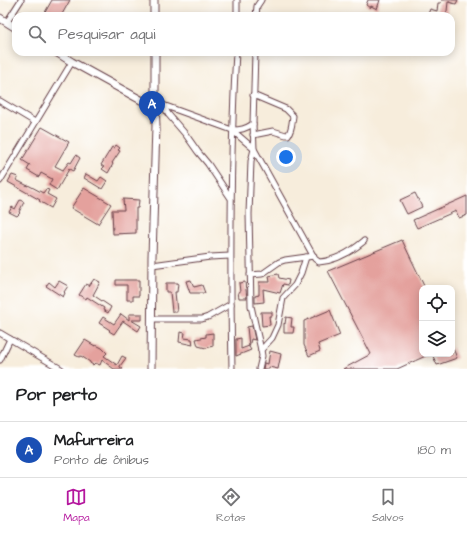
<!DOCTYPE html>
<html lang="pt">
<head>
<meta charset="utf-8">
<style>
  :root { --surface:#fff; --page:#f6f6f6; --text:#202124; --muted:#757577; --line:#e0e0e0; --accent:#b5179e }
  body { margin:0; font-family:"Architects Daughter",sans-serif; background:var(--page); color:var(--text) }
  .controls { position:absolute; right:12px; bottom:12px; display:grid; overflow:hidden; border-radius:8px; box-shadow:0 2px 10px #0003 }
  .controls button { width:36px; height:36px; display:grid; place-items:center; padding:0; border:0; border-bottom:1px solid var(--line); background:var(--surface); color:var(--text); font:20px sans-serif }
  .you { position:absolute; left:286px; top:157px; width:14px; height:14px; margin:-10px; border:3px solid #fff; border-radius:50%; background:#1a73e8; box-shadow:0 0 0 6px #1a73e833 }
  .badge { display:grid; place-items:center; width:26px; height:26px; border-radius:50%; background:var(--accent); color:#fff; font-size:13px; font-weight:700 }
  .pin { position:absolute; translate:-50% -33px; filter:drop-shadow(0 1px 2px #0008) }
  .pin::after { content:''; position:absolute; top:21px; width:14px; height:12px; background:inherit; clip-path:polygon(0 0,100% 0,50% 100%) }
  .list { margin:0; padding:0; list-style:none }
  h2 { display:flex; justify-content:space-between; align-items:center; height:52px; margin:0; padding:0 16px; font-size:17px }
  h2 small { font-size:13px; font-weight:400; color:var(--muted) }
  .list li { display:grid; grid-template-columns:26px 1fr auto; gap:12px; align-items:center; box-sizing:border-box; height:56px; padding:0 16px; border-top:1px solid var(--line) }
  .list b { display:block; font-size:15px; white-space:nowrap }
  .list p { margin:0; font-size:13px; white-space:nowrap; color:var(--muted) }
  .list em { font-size:13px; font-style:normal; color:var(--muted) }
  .icon { flex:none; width:22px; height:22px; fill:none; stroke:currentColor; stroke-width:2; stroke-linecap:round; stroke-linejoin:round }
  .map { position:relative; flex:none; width:467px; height:369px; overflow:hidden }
  .search { position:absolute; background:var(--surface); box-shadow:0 2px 10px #0003; left:12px; right:12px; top:12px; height:44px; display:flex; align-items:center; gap:10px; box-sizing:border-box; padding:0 14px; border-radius:12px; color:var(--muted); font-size:15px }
  .sheet { height:108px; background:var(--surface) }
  nav { display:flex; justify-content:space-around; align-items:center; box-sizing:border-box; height:56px; border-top:1px solid var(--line); background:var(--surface); font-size:11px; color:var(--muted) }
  nav a { display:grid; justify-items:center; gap:2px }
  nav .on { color:var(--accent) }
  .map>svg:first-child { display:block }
</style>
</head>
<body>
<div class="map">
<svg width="467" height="369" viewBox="0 0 467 369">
  <rect width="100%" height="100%" fill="#fff"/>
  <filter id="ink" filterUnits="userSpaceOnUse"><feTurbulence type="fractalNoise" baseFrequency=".025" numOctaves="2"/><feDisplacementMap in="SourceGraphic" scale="8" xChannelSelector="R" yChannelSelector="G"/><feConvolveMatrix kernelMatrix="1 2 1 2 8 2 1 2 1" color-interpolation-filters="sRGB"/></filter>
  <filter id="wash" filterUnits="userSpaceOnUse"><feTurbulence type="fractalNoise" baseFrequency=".012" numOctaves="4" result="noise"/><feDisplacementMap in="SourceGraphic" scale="16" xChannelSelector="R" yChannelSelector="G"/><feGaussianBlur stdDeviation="0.9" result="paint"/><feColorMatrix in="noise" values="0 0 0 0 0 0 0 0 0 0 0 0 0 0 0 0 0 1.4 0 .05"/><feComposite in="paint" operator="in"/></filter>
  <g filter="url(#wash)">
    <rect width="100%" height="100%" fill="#f7eddc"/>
    <g id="blocks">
      <g fill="#e4a19d">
        <path d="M 52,0 L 70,0 L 61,16 L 43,16 Z"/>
        <path d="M 368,0 L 380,0 L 377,9 L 371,6 L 370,8 L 366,5 Z"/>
        <path d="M 442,0 L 458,0 L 456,4 L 448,2 L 447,11 L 445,16 L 433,16 L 428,14 L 430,9 L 437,11 L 438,3 L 441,3 Z"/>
        <path d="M 42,127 L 69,142 L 55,166 L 63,170 L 69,162 L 71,163 L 76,155 L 80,158 L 73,171 L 69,169 L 57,190 L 49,185 L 52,179 L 41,173 L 39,177 L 27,170 L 30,165 L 22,160 Z"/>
        <path d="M 116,145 L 120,148 L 118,150 L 120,151 L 112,163 L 113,164 L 108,173 L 102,169 L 104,167 L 101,165 L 112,147 L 114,148 Z"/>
        <path d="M 86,174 L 98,181 L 101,177 L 107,181 L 102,189 L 84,178 Z"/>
        <path d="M 12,175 L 18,177 L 16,180 L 28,186 L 28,185 L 43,193 L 46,189 L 49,190 L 47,194 L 56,199 L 51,208 L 39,201 L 40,200 L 8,182 Z"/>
        <path d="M 84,188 L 111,204 L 98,224 L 71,208 Z"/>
        <path d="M 415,193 L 422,207 L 407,214 L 400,200 Z"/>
        <path d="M 467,196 L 467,215 L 459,218 L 456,211 L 417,228 L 413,220 Z"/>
        <path d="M 123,199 L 139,200 L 138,208 L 136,208 L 136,233 L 113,234 L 112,210 L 124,210 Z"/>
        <path d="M 20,200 L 24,202 L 19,212 L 20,213 L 17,216 L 9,212 L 12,207 L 15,209 Z"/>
        <path d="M 402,240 L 425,288 L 422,288 L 422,354 L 430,354 L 397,369 L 343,369 L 371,354 L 328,271 Z"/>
        <path d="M 278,274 L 279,278 L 289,280 L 288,285 L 283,284 L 280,293 L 263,289 L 264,302 L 255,303 L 255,296 L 259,295 L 259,282 L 270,282 L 269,276 Z"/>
        <path d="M 94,279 L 100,282 L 93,295 L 111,307 L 108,313 L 103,310 L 104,308 L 87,297 L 86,299 L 79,295 L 86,284 L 89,286 Z"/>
        <path d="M 116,280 L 139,280 L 139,296 L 133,296 L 133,300 L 127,300 L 127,285 L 116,285 Z"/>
        <path d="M 191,280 L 194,287 L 202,285 L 205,293 L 190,293 L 186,281 Z"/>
        <path d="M 59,281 L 68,286 L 64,292 L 65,293 L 63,297 L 46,286 L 49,282 L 55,287 Z"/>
        <path d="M 245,282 L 247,298 L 239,298 L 238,292 L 240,292 L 239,283 Z"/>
        <path d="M 166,283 L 178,283 L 177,292 L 175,292 L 177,312 L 172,312 L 170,292 L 166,292 Z"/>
        <path d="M 330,310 L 340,335 L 318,344 L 320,351 L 309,356 L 304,345 L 304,321 Z"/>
        <path d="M 261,312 L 272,312 L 272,316 L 269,316 L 270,325 L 262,326 Z"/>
        <path d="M 121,314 L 129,320 L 129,314 L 142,314 L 142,320 L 131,320 L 141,326 L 138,331 L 123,321 L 114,334 L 109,331 L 110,330 L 99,323 L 103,317 L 114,324 Z"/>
        <path d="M 286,317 L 292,318 L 291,327 L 294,327 L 293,333 L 284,333 L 284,323 L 285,324 Z"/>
        <path d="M 252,326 L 255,340 L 251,339 L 249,347 L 251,350 L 236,356 L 236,339 L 241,338 L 241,349 L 249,346 L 247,327 Z"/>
        <path d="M 180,332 L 185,333 L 184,338 L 192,339 L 193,345 L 179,342 Z"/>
        <path d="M 213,333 L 213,346 L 206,348 L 198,346 L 196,339 L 206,337 L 206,334 Z"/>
        <path d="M 85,340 L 95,346 L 96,345 L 102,348 L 107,353 L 104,356 L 117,365 L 122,356 L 126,358 L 120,366 L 120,367 L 123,369 L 114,369 L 102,360 L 100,365 L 95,363 L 93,365 L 90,363 L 90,362 L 81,356 L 79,357 L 75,355 Z"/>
        <path d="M 452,346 L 457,358 L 437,365 L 432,354 L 452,354 Z"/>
        <path d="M 270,351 L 281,354 L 278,369 L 269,367 L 269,369 L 263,369 L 264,363 L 268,364 Z"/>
      </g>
    </g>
  </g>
  <g filter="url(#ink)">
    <use href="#blocks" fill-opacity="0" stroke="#643e46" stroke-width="1"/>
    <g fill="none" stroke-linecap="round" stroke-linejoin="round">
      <g stroke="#643e46" stroke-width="7">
        <g id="minor">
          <path d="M 237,16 L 237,0"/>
          <path d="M 256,16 L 257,6 L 261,0"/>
          <path d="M 7,22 L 21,0"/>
          <path d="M 255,52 L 253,124 L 254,149 L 315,259 L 319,262 C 335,261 352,251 364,241"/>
          <path d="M 0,101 L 35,122"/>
          <path d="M 163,105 L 232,130 C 241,130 245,129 253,124"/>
          <path d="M 164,106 L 168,114 L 186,135 L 198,152 L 208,164 L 230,197"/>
          <path d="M 232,130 L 254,149 L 251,161 L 249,214 L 251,306 L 261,350 L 262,356 L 259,369"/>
          <path d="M 253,135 L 273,131 L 286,135 L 288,135 C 292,130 292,122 293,116 L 286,109 L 253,95"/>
          <path d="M 0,181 L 72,62"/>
          <path d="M 152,265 L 210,257 L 230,256"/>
          <path d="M 250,275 L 262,274 L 279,262 L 285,260 L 314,256"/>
          <path d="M 152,319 L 202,319 L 208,317 L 231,304"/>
          <path d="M 0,333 L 61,369"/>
          <path d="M 261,350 L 272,338 L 278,325 L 281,309 L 283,298 L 295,285 L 301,273 L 306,257"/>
          <path d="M 0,360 L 10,339"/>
          <path d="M 232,369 C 230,263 230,158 236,52"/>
        </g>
      </g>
      <g stroke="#643e46" stroke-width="9">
        <g id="major">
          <path d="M 154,0 L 154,16"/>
          <path d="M 0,18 L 16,28"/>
          <path d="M 56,52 L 72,62 L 150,105 L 155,109"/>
          <path d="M 151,369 L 152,257 L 156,126 L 155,102 L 155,52"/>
        </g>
      </g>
      <use href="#minor" stroke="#fff" stroke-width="5"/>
      <use href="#major" stroke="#fff" stroke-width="7"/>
    </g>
  </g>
</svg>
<div class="controls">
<button><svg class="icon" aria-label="locate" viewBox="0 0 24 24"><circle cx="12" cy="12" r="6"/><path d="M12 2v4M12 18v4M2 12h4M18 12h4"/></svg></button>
<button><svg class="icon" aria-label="layers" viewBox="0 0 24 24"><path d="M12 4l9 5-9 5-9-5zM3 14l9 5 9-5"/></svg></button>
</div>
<div class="you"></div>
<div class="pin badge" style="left:152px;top:124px;background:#1a4fb4">A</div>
<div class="search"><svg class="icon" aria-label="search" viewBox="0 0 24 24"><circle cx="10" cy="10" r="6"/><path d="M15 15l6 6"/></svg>Pesquisar aqui</div>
</div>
<section class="sheet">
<h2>Por perto<small></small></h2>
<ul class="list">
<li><span class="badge" style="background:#1a4fb4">A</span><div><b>Mafurreira</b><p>Ponto de ônibus</p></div><em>180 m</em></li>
</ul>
</section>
<nav>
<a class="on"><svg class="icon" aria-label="map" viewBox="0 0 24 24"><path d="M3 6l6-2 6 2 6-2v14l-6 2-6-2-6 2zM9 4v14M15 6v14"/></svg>Mapa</a>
<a><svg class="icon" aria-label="directions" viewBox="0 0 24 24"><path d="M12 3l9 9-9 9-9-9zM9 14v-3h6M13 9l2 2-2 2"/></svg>Rotas</a>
<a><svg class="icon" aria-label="saved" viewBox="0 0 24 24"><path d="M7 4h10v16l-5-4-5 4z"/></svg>Salvos</a>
</nav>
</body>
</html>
